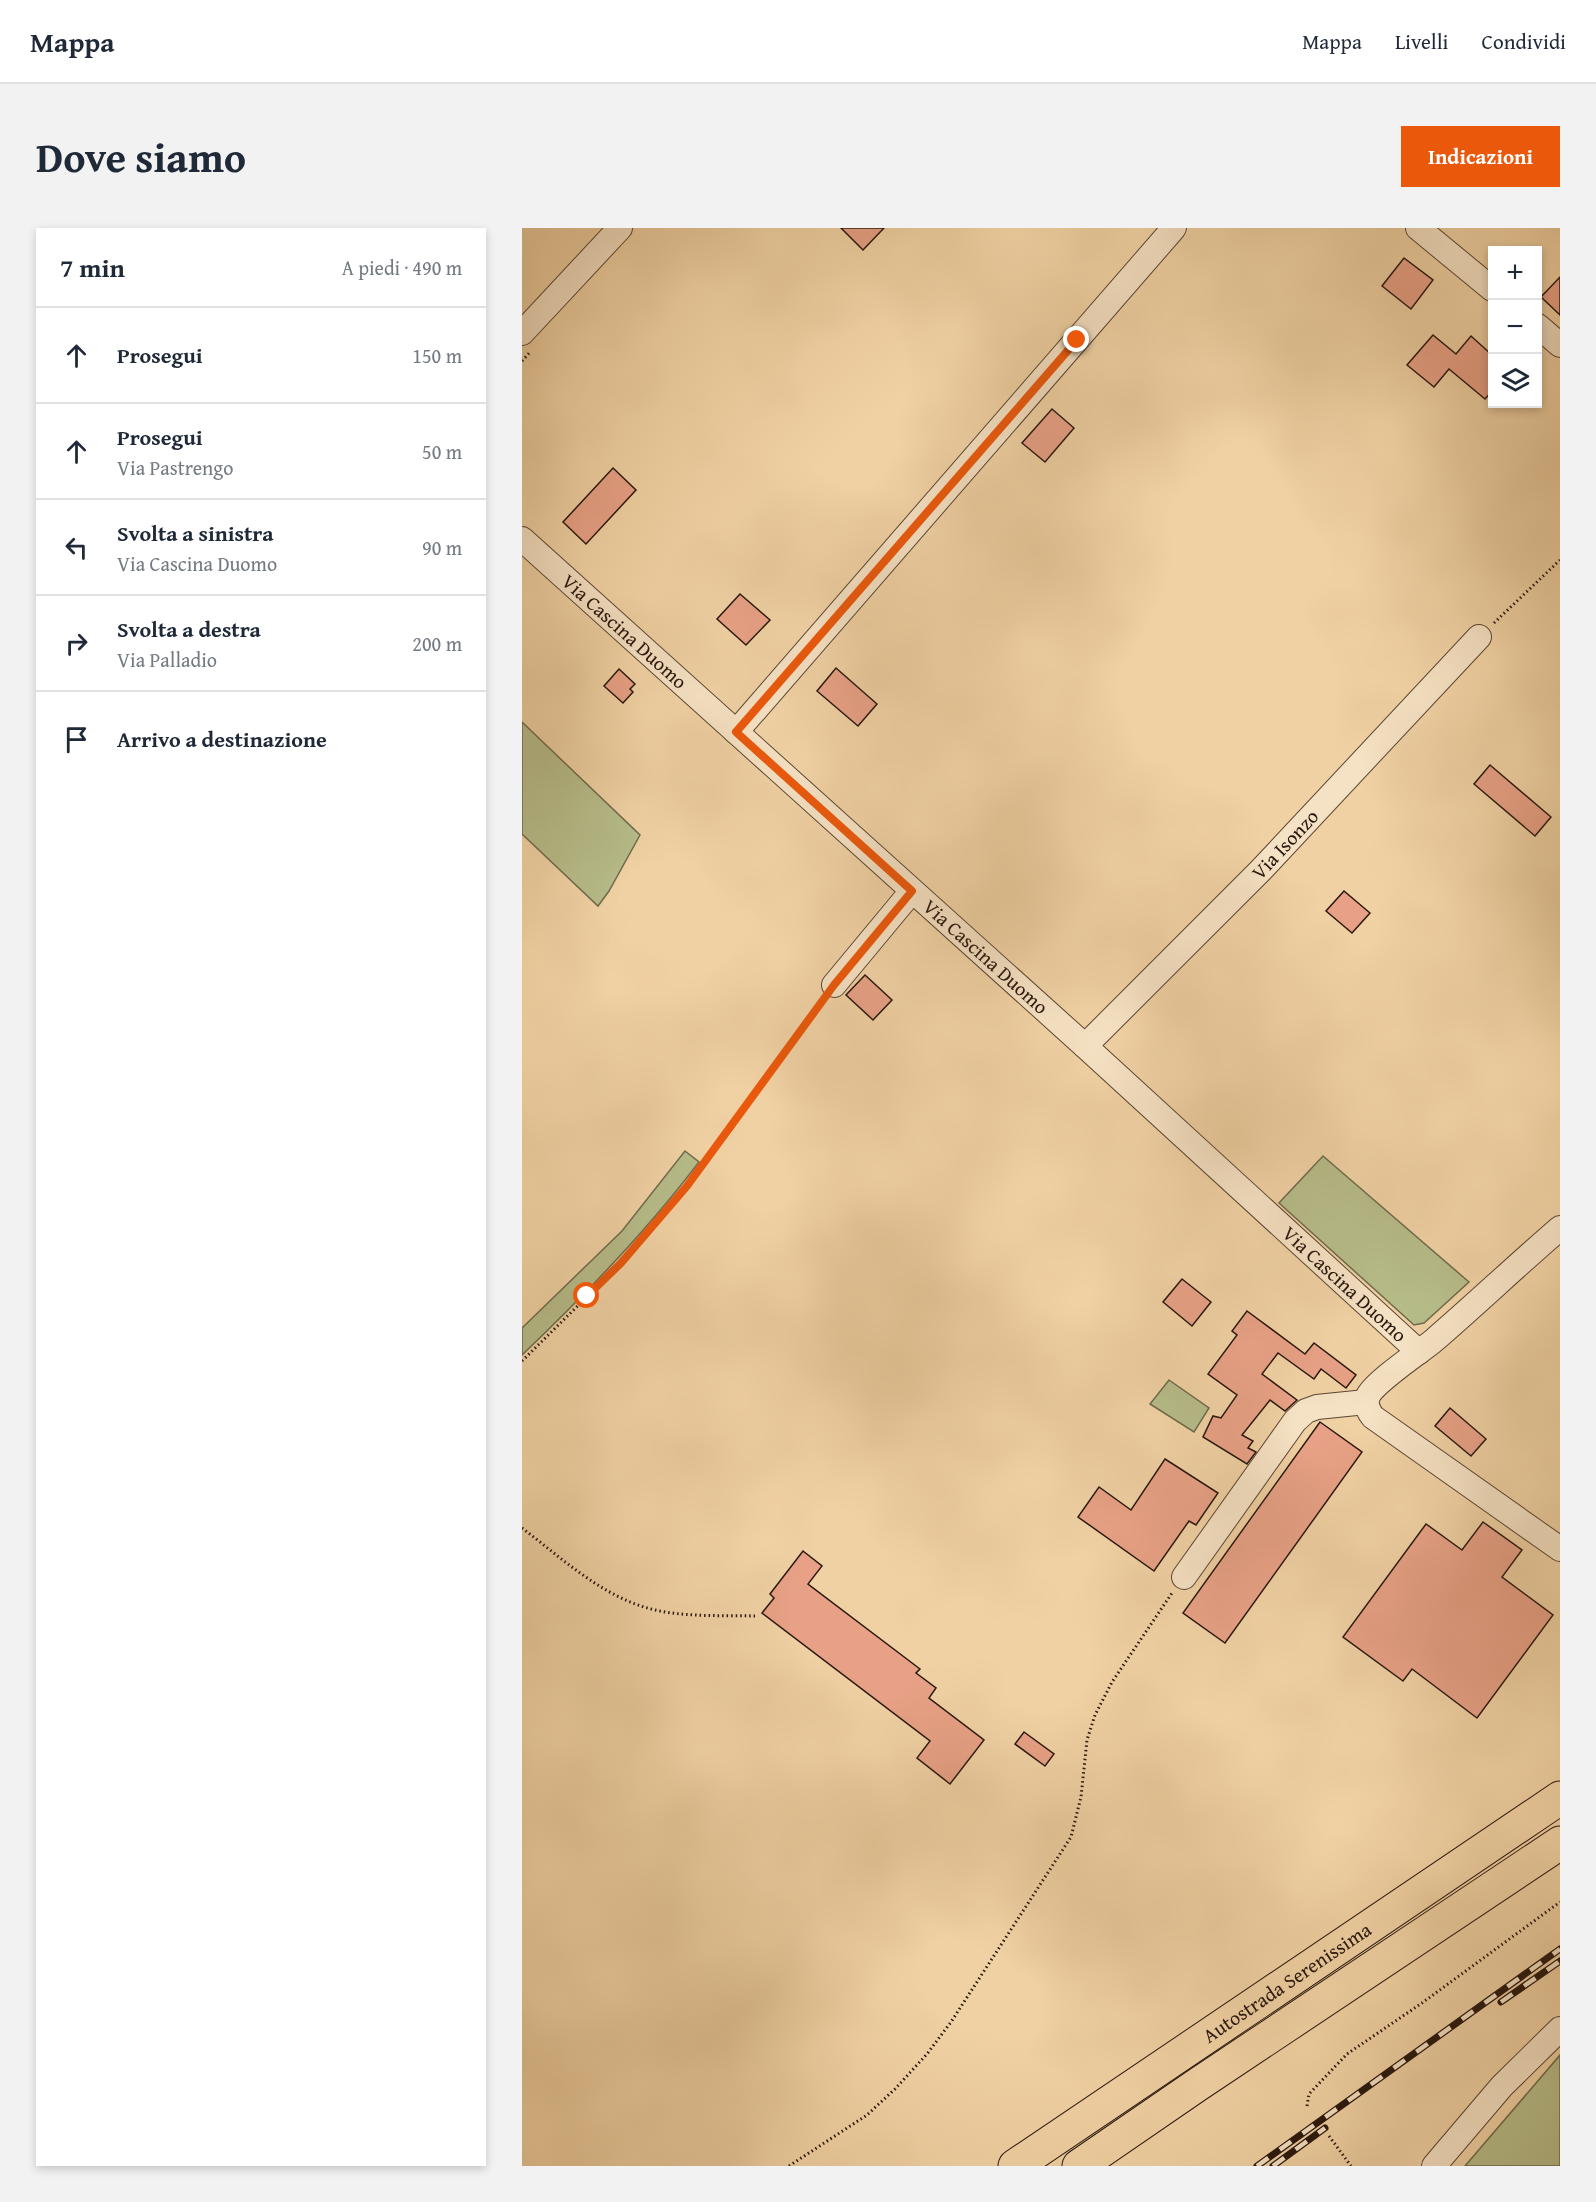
<!DOCTYPE html>
<html lang="it">
<head>
<meta charset="utf-8">
<style>
  :root { --surface:#fff; --page:#f2f2f3; --text:#1f2937; --muted:#747a83; --line:#e0e1e3; --accent:#ea580c }
  body { margin:0; font-family:"Gentium Book Plus",serif; background:var(--page); color:var(--text) }
  .controls { position:absolute; right:18px; top:18px; display:grid; overflow:hidden; border-radius:0px; box-shadow:0 3px 9px #0003 }
  .controls button { width:54px; height:54px; display:grid; place-items:center; padding:0; border:0; border-bottom:2px solid var(--line); background:var(--surface); color:var(--text); font:30px sans-serif }
  .stop { position:absolute; width:18px; height:18px; margin:-14px; border:4px solid #ea580c; border-radius:50%; background:#fff }
  .stop.end { background:#ea580c; border-color:#fff; box-shadow:0 2px 6px #0008 }
  .list { margin:0; padding:0; list-style:none }
  h2 { display:flex; justify-content:space-between; align-items:center; height:78px; margin:0; padding:0 24px; font-size:26px }
  h2 small { font-size:20px; font-weight:400; color:var(--muted) }
  .list li { display:grid; grid-template-columns:39px 1fr auto; gap:18px; align-items:center; box-sizing:border-box; height:96px; padding:0 24px; border-top:2px solid var(--line) }
  .list b { display:block; font-size:22px; white-space:nowrap }
  .list p { margin:0; font-size:20px; white-space:nowrap; color:var(--muted) }
  .list em { font-size:20px; font-style:normal; color:var(--muted) }
  .icon { flex:none; width:33px; height:33px; fill:none; stroke:currentColor; stroke-width:2; stroke-linecap:round; stroke-linejoin:round }
  .map { position:relative; flex:none; width:1038px; height:1938px; overflow:hidden; border-radius:0px }
  header { display:flex; align-items:center; gap:36px; box-sizing:border-box; height:84px; padding:0 30px; background:var(--surface); border-bottom:2px solid var(--line) }
  header strong { font-size:28px }
  nav { display:flex; gap:33px; margin-inline-start:auto; font-size:21px }
  .intro { display:flex; align-items:center; justify-content:space-between; box-sizing:border-box; height:144px; padding:0 36px }
  h1 { margin:0; font-size:42px }
  .button { padding:15px 27px; border-radius:0px; background:var(--accent); color:#fff; font-size:21px; font-weight:700 }
  main { display:flex; gap:36px; padding:0 36px }
  aside { flex:1; background:var(--surface); border-radius:0px; box-shadow:0 3px 9px #0003 }
  .map>svg:first-child { display:block }
</style>
</head>
<body>
<header>
<strong>Mappa</strong>
<nav><a>Mappa</a><a>Livelli</a><a>Condividi</a></nav>
</header>
<div class="intro"><h1>Dove siamo</h1><a class="button">Indicazioni</a></div>
<main>
<aside>
<h2>7 min<small>A piedi · 490 m</small></h2>
<ul class="list">
<li><svg class="icon" aria-label="ahead" viewBox="0 0 24 24"><path d="M12 20V5M6 11l6-6 6 6"/></svg><div><b>Prosegui</b></div><em>150 m</em></li>
<li><svg class="icon" aria-label="ahead" viewBox="0 0 24 24"><path d="M12 20V5M6 11l6-6 6 6"/></svg><div><b>Prosegui</b><p>Via Pastrengo</p></div><em>50 m</em></li>
<li><svg class="icon" aria-label="left" viewBox="0 0 24 24"><path d="M17 20v-9H6M10 6l-5 5 5 5"/></svg><div><b>Svolta a sinistra</b><p>Via Cascina Duomo</p></div><em>90 m</em></li>
<li><svg class="icon" aria-label="right" viewBox="0 0 24 24"><path d="M7 20v-9h11M14 6l5 5-5 5"/></svg><div><b>Svolta a destra</b><p>Via Palladio</p></div><em>200 m</em></li>
<li><svg class="icon" aria-label="arrive" viewBox="0 0 24 24"><path d="M6 21V4h12l-3 4 3 4H6"/></svg><div><b>Arrivo a destinazione</b></div></li>
</ul>
</aside>
<div class="map">
<svg width="1038" height="1938" viewBox="0 0 1038 1938">
  <rect width="100%" height="100%" fill="#f0d1a3"/>
  <filter id="stains"><feTurbulence type="fractalNoise" baseFrequency=".00333" numOctaves="4"/><feColorMatrix values="0 0 0 0 .2 0 0 0 0 .09 0 0 0 0 .02 0 0 0 .5 -.17"/></filter>
  <radialGradient id="worn" r=".72"><stop offset=".6" stop-color="#630" stop-opacity="0"/><stop offset="1" stop-color="#630" stop-opacity=".3"/></radialGradient>
  <g fill="#b6bc89" stroke="#706a4c" stroke-width="1.5">
    <path d="M 0,494 L 118,607 L 87,663 L 76,678 L 0,606 Z"/>
    <path d="M 163,923 L 177,934 C 124,1004 63,1067 0,1127 L 0,1100 L 100,1003 Z"/>
    <path d="M 801,928 L 947,1054 L 902,1095 L 892,1097 L 757,975 Z"/>
    <path d="M 647,1152 L 687,1180 L 672,1204 L 628,1176 Z"/>
    <path d="M 1038,1827 L 1038,1938 L 943,1938 Z"/>
  </g>
  <g fill="#e8a186" stroke="#29180f" stroke-width="1.5">
    <path d="M 319,0 L 362,0 L 341,22 Z"/>
    <path d="M 882,30 L 911,52 L 889,81 L 860,58 Z"/>
    <path d="M 1038,49 L 1038,87 L 1019,69 Z"/>
    <path d="M 911,107 L 934,126 L 949,108 L 970,127 L 970,163 L 963,171 L 927,141 L 912,159 L 885,137 Z"/>
    <path d="M 530,181 L 552,200 L 523,234 L 500,215 Z"/>
    <path d="M 91,240 L 114,262 L 64,316 L 41,294 Z"/>
    <path d="M 218,366 L 248,392 L 224,417 L 195,391 Z"/>
    <path d="M 314,440 L 355,476 L 336,498 L 295,463 Z"/>
    <path d="M 97,441 L 113,456 L 108,461 L 111,464 L 101,475 L 82,458 Z"/>
    <path d="M 968,537 L 1029,589 L 1013,608 L 952,556 Z"/>
    <path d="M 822,663 L 848,685 L 830,705 L 804,683 Z"/>
    <path d="M 343,747 L 370,772 L 351,792 L 324,767 Z"/>
    <path d="M 660,1051 L 689,1074 L 670,1098 L 641,1074 Z"/>
    <path d="M 725,1083 L 783,1126 L 792,1115 L 834,1147 L 824,1160 L 799,1141 L 792,1151 L 756,1125 L 740,1146 L 775,1172 L 763,1183 L 748,1172 L 720,1207 L 731,1213 L 726,1220 L 734,1224 L 725,1236 L 681,1209 L 691,1188 L 699,1190 L 715,1167 L 686,1146 L 715,1107 L 710,1103 Z"/>
    <path d="M 928,1180 L 964,1211 L 949,1228 L 913,1198 Z"/>
    <path d="M 798,1194 L 840,1224 L 703,1415 L 661,1385 Z"/>
    <path d="M 643,1231 L 696,1265 L 674,1297 L 667,1293 L 632,1343 L 556,1289 L 577,1259 L 609,1282 Z"/>
    <path d="M 961,1294 L 1000,1322 L 980,1349 L 1031,1387 L 955,1490 L 890,1441 L 881,1453 L 821,1409 L 904,1296 L 940,1322 Z"/>
    <path d="M 281,1323 L 300,1338 L 286,1356 L 398,1441 L 394,1445 L 414,1460 L 407,1470 L 462,1512 L 428,1556 L 395,1530 L 408,1513 L 240,1385 L 252,1370 L 248,1366 Z"/>
    <path d="M 502,1504 L 532,1526 L 523,1538 L 493,1516 Z"/>
  </g>
  <g fill="none" stroke-linecap="round" stroke-linejoin="round">
    <g stroke="#5b4634" stroke-width="26">
      <g id="minor">
        <path d="M 896,0 L 970,61"/>
        <path d="M 1016,98 L 1038,117"/>
        <path d="M 0,105 L 98,0"/>
        <path id="s1" d="M 0,311 L 563,818 L 897,1124"/>
        <path d="M 214,504 L 652,0"/>
        <path d="M 312,757 L 390,663"/>
        <path id="s2" d="M 563,818 L 739,642 L 957,409"/>
        <path d="M 1038,1000 C 995,1037 953,1077 910,1114 C 896,1125 853,1154 846,1168 C 843,1176 846,1183 851,1189 L 1038,1321"/>
        <path d="M 662,1349 L 773,1193 L 784,1183 L 795,1179 L 844,1174"/>
        <path d="M 912,1938 L 980,1858 L 1038,1801"/>
      </g>
    </g>
    <g stroke="#29180f" stroke-width="35">
      <g id="highway">
        <path id="s3" d="M 493,1938 L 1038,1570"/>
        <path d="M 557,1938 L 675,1857 L 1038,1615"/>
      </g>
    </g>
    <g stroke="#29180f" stroke-width="3" stroke-dasharray="1.5 3" stroke-linecap="butt">
      <path d="M 0,133 L 9,123"/>
      <path d="M 972,395 L 1038,332"/>
      <path d="M 0,1133 L 99,1035 L 165,958 L 300,773"/>
      <path d="M 0,1300 C 37,1328 74,1363 119,1378 C 154,1390 196,1387 233,1388"/>
      <path d="M 785,1878 L 787,1866 L 825,1826 L 900,1775 L 1038,1674"/>
      <path d="M 807,1908 L 829,1938"/>
      <path d="M 267,1938 L 345,1887 L 373,1861 L 405,1826 L 429,1794 L 549,1609 L 559,1569 L 565,1512 L 573,1487 L 590,1454 L 650,1365"/>
    </g>
    <use href="#minor" stroke="#f5e1c3" stroke-width="24"/>
    <use href="#highway" stroke="#f0d1a3" stroke-width="33"/>
    <g stroke="#29180f" stroke-width="7">
      <g id="rail">
        <path d="M 979,1774 L 1038,1733"/>
        <path d="M 735,1938 L 1038,1721"/>
        <path d="M 751,1938 L 803,1900"/>
      </g>
    </g>
    <use href="#rail" stroke="#f5e1c3" stroke-width="4.5" stroke-dasharray="14" stroke-linecap="butt"/>
  </g>
  <g fill="none" stroke-linecap="round" stroke-linejoin="round">
    <path stroke="#ea580c" stroke-width="8" d="M 65,1068 L 99,1035 L 165,958 L 312,757 L 390,663 L 214,504 L 555,112"/>
  </g>
  <g text-anchor="middle" stroke-width="4.5" stroke-linejoin="round" paint-order="stroke">
    <g font-size="20" fill="#29180f" stroke="#f5e1c3">
      <text dy="7" stroke="none"><textPath href="#s1" startOffset="138">Via Cascina Duomo</textPath></text>
      <text dy="7" stroke="none"><textPath href="#s2" startOffset="284">Via Isonzo</textPath></text>
      <text dy="7" stroke="none"><textPath href="#s1" startOffset="624">Via Cascina Duomo</textPath></text>
      <text dy="7" stroke="none"><textPath href="#s1" startOffset="1110">Via Cascina Duomo</textPath></text>
      <text dy="7" stroke="none"><textPath href="#s3" startOffset="328">Autostrada Serenissima</textPath></text>
    </g>
  </g>
  <rect width="100%" height="100%" filter="url(#stains)"/>
  <rect width="100%" height="100%" fill="url(#worn)"/>
</svg>
<div class="controls">
<button>+</button>
<button>−</button>
<button><svg class="icon" aria-label="layers" viewBox="0 0 24 24"><path d="M12 4l9 5-9 5-9-5zM3 14l9 5 9-5"/></svg></button>
</div>
<div class="stop" style="left:65px;top:1068px"></div>
<div class="stop end" style="left:555px;top:112px"></div>
</div>
</main>
</body>
</html>
